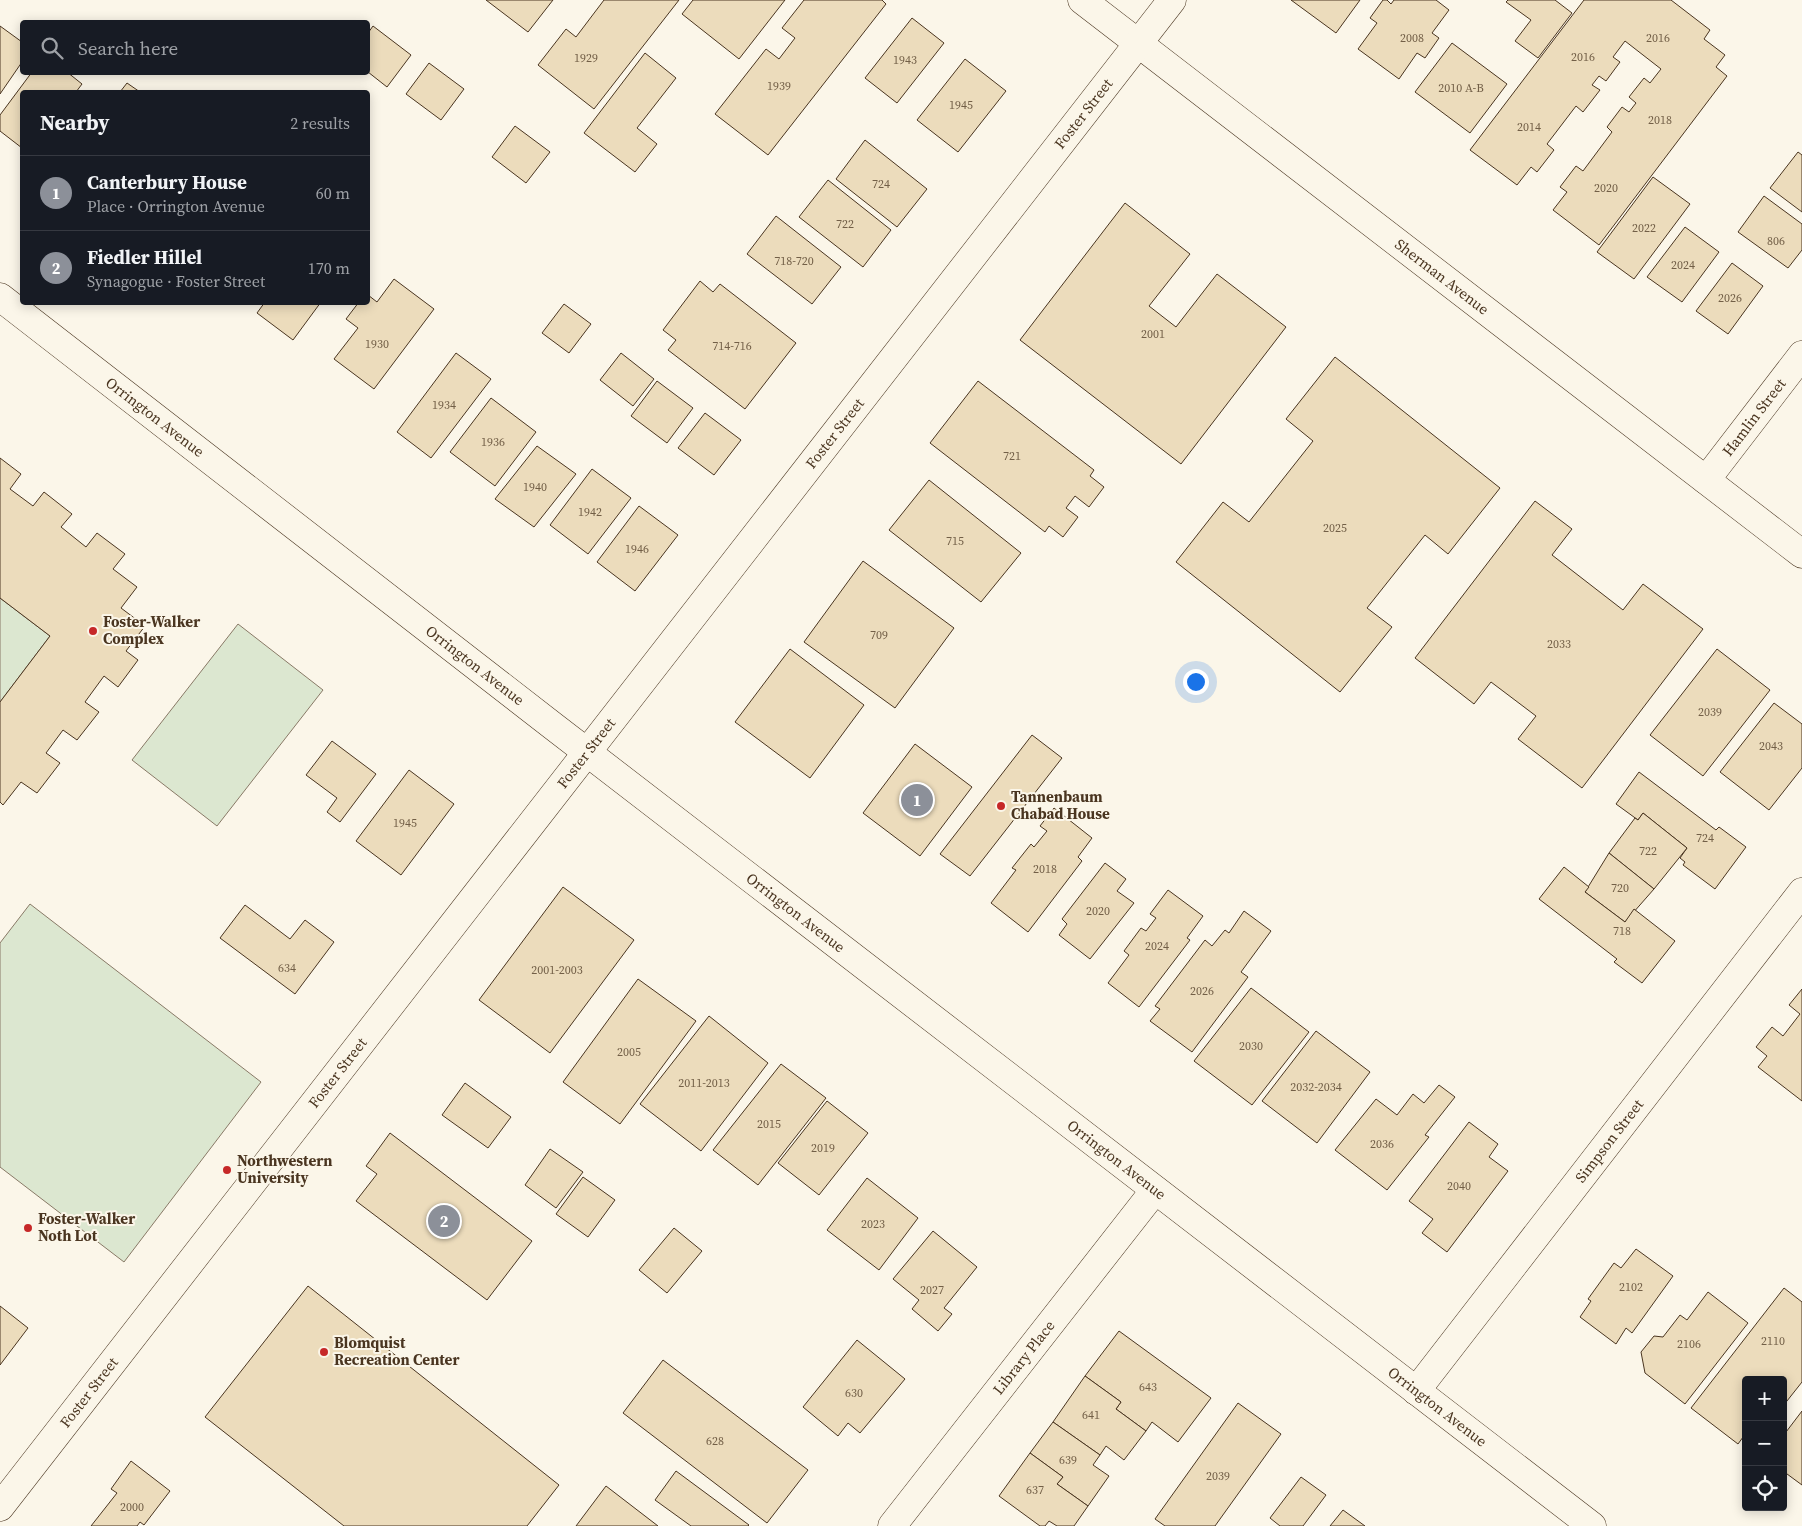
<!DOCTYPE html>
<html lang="en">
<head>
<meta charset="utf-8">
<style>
  :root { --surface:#171b24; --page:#242831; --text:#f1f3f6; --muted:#9ea1a6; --line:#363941; --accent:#8c9099 }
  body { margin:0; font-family:"Source Serif 4",serif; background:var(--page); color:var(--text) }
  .controls { position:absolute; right:15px; bottom:15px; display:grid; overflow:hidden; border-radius:5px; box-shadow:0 2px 12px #0003 }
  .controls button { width:45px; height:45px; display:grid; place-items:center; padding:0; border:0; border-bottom:1px solid var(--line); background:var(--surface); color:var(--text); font:25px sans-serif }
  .you { position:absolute; left:1195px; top:681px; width:18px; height:18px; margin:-12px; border:4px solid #fff; border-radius:50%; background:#1a73e8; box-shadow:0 0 0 8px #1a73e833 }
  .badge { display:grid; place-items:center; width:32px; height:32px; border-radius:50%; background:var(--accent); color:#fff; font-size:16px; font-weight:700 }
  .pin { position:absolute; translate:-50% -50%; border:2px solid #fff; box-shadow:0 1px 5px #0006 }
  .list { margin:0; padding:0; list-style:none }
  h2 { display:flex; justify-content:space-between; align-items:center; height:65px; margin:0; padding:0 20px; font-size:21px }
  h2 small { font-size:16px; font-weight:400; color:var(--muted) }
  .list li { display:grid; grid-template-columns:32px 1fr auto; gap:15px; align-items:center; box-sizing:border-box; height:75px; padding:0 20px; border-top:1px solid var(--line) }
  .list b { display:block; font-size:19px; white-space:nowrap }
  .list p { margin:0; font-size:16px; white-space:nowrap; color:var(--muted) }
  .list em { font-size:16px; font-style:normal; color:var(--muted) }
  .icon { flex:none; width:28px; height:28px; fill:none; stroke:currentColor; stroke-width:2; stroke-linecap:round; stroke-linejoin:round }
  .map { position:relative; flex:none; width:1802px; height:1526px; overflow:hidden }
  .search { position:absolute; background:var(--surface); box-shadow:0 2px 12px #0003; left:20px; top:20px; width:350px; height:55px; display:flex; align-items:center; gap:12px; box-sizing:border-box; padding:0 18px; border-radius:5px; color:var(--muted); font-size:19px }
  .panel { position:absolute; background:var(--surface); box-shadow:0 2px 12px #0003; left:20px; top:90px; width:350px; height:215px; border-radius:5px }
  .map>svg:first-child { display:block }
</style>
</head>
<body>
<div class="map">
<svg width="1802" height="1526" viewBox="0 0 1802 1526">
  <rect width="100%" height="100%" fill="#fbf6e9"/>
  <g fill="#dce7d0" stroke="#887966">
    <path d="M 0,598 L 50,636 L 0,702 Z"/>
    <path d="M 238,624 L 323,690 L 217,826 L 132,760 Z"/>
    <path d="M 30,904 L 261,1082 L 124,1262 L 0,1167 L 0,943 Z"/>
  </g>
  <g fill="#ecdcbc" stroke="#4a3520">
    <path d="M 486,0 L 553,0 L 528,32 Z"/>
    <path d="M 604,0 L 679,0 L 594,109 L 538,65 L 566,29 L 576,37 Z"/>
    <path d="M 693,0 L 785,0 L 739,59 L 682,14 Z"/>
    <path d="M 804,0 L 882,0 L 886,4 L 768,155 L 715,114 L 766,49 L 779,59 L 795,38 L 782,28 Z"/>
    <path d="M 1291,0 L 1360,0 L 1336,33 Z"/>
    <path d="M 1383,0 L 1387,0 L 1391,4 L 1394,0 L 1436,0 L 1449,10 L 1432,33 L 1439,38 L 1425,58 L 1417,53 L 1399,79 L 1358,49 L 1377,23 L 1370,18 Z"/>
    <path d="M 1508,0 L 1555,0 L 1572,13 L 1538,58 L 1515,41 L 1531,20 L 1506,2 Z"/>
    <path d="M 1584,0 L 1671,0 L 1710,30 L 1704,39 L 1725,55 L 1716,67 L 1727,76 L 1599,245 L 1553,210 L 1567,192 L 1560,187 L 1576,166 L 1583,171 L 1612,132 L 1607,127 L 1622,107 L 1629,112 L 1636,103 L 1629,97 L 1644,78 L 1650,83 L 1661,69 L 1625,41 L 1613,57 L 1620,62 L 1606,81 L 1599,76 L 1592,85 L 1600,90 L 1583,112 L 1576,106 L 1547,144 L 1554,150 L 1537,172 L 1531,167 L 1517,185 L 1470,150 Z"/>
    <path d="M 912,18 L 944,43 L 897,103 L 865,78 Z"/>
    <path d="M 0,26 L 22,42 L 22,62 L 0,94 Z"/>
    <path d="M 373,26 L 411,55 L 387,87 L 368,72 L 368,33 Z"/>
    <path d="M 1452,43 L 1507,84 L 1470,133 L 1415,92 Z"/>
    <path d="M 645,53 L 676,78 L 637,128 L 657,144 L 635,172 L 584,133 Z"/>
    <path d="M 965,59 L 1006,91 L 958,152 L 917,120 Z"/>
    <path d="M 429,63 L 464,89 L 441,120 L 406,94 Z"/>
    <path d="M 32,72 L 67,72 L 82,84 L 76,92 L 22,92 L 22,148 L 0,131 L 0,115 Z"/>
    <path d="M 127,83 L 140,92 L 120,92 Z"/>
    <path d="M 515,126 L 550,152 L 526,183 L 492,157 Z"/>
    <path d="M 865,140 L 927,189 L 897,227 L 836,179 Z"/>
    <path d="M 1798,152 L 1802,155 L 1802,212 L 1770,188 Z"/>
    <path d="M 1653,177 L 1690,204 L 1634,279 L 1597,252 Z"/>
    <path d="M 828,180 L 891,230 L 863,267 L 799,217 Z"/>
    <path d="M 1764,196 L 1802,224 L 1802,250 L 1788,268 L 1738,232 Z"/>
    <path d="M 1125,203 L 1190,254 L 1149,306 L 1176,327 L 1217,274 L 1286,327 L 1181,464 L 1020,340 Z"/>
    <path d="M 776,216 L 841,267 L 812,304 L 747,254 Z"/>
    <path d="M 1685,227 L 1719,252 L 1682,302 L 1647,277 Z"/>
    <path d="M 1732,263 L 1763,286 L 1728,334 L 1696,311 Z"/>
    <path d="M 394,279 L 434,309 L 374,389 L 334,359 L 358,328 L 346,319 L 359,302 L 368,302 L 368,295 L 377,302 Z"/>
    <path d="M 700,281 L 713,292 L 720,284 L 796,343 L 745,409 L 668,350 L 676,340 L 663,330 Z"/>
    <path d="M 265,302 L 321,302 L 293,340 L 257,313 Z"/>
    <path d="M 564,304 L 591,324 L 569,353 L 542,333 Z"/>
    <path d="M 456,353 L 491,379 L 431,458 L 397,432 Z"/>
    <path d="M 621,353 L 654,379 L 633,406 L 600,380 Z"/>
    <path d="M 1335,357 L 1500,488 L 1448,554 L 1425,535 L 1367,608 L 1392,627 L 1340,692 L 1176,562 L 1223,502 L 1249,522 L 1313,441 L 1286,419 Z"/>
    <path d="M 657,381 L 693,408 L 667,443 L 631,416 Z"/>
    <path d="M 978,381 L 1094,470 L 1090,476 L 1104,487 L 1089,507 L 1075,496 L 1066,508 L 1078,517 L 1063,537 L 1049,526 L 1045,532 L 930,443 Z"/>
    <path d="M 491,398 L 536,432 L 495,486 L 450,452 Z"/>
    <path d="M 705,413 L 741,440 L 714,475 L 678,448 Z"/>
    <path d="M 537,446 L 576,474 L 534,527 L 495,499 Z"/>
    <path d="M 0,458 L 21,474 L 10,489 L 33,506 L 44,492 L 72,514 L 61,527 L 86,547 L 97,533 L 125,554 L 113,569 L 137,587 L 121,608 L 145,626 L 126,651 L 138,660 L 118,687 L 104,676 L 85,702 L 99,712 L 77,740 L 63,730 L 46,753 L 60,763 L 37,793 L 21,782 L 3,805 L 0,802 L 0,702 L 50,636 L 0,598 Z"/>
    <path d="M 592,469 L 631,498 L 588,554 L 550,525 Z"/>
    <path d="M 929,480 L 1021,553 L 981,602 L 889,530 Z"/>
    <path d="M 1535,501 L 1572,529 L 1552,555 L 1623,610 L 1643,584 L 1703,629 L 1582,788 L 1518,739 L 1536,716 L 1491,682 L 1474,704 L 1415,658 Z"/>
    <path d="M 639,506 L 678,535 L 635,591 L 597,562 Z"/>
    <path d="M 863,561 L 954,628 L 895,708 L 804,642 Z"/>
    <path d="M 790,649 L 864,705 L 810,778 L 735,722 Z"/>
    <path d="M 1717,649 L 1770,690 L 1703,776 L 1650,735 Z"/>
    <path d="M 1774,703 L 1802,724 L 1802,768 L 1769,810 L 1720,772 Z"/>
    <path d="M 1032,735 L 1062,758 L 970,876 L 940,854 Z"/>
    <path d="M 332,741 L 376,774 L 340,822 L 327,812 L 337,798 L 306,775 Z"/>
    <path d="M 915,744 L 972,787 L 920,856 L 863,813 Z"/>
    <path d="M 409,770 L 454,804 L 401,875 L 356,841 Z"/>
    <path d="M 1639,772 L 1716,830 L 1719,827 L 1746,847 L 1715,889 L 1683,865 L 1685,862 L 1680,858 L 1687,848 L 1643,813 L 1638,820 L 1616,804 Z"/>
    <path d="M 1054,808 L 1092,838 L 1078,857 L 1082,861 L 1028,932 L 991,903 L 1016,870 L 1012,868 L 1031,844 L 1034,847 L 1047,831 L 1040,826 Z"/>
    <path d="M 1643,813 L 1687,848 L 1654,889 L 1609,853 L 1635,818 L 1638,820 Z"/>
    <path d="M 1609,853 L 1654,889 L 1625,922 L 1585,892 Z"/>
    <path d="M 1105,863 L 1126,879 L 1117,891 L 1134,903 L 1090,959 L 1059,935 L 1067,924 L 1062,919 Z"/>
    <path d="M 1564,867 L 1589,887 L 1585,892 L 1625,922 L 1634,909 L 1675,941 L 1642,983 L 1614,962 L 1617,959 L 1539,899 Z"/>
    <path d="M 563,887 L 634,940 L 550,1053 L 479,1000 Z"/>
    <path d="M 1168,890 L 1203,916 L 1187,938 L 1190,940 L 1139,1007 L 1108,983 L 1129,955 L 1124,951 L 1141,928 L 1146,931 L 1156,918 L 1150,914 Z"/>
    <path d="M 245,905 L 290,939 L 305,920 L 334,942 L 295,994 L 220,938 Z"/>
    <path d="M 1244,911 L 1271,931 L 1241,972 L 1248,977 L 1192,1052 L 1150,1021 L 1160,1009 L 1155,1006 L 1205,940 L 1212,946 L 1225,930 L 1229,933 Z"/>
    <path d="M 638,979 L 696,1021 L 620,1124 L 563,1082 Z"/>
    <path d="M 1251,988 L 1309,1032 L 1252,1105 L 1194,1061 Z"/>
    <path d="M 1802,989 L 1802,1101 L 1758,1067 L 1767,1056 L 1756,1047 L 1772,1027 L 1783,1036 L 1800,1014 L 1789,1005 Z"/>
    <path d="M 709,1016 L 768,1063 L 701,1151 L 640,1104 Z"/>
    <path d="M 1316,1031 L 1370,1072 L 1317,1143 L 1262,1101 Z"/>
    <path d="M 781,1064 L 826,1098 L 758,1185 L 713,1150 Z"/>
    <path d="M 465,1083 L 511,1117 L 488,1148 L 442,1115 Z"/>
    <path d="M 1439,1085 L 1455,1097 L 1425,1135 L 1429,1137 L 1387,1190 L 1335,1150 L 1376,1099 L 1397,1115 L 1413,1094 L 1424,1103 Z"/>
    <path d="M 827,1101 L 868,1133 L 819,1195 L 778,1163 Z"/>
    <path d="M 1469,1122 L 1498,1144 L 1489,1157 L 1508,1171 L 1447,1252 L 1422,1233 L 1433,1219 L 1409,1201 Z"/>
    <path d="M 390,1133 L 532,1241 L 487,1300 L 356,1201 L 377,1174 L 366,1166 Z"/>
    <path d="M 550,1149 L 583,1172 L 556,1208 L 525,1185 Z"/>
    <path d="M 583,1177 L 615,1200 L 588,1237 L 556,1214 Z"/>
    <path d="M 867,1178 L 918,1218 L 879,1270 L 827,1230 Z"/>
    <path d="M 674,1228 L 702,1251 L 667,1293 L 639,1270 Z"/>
    <path d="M 933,1231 L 977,1267 L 944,1308 L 952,1314 L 938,1331 L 912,1309 L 919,1300 L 893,1279 Z"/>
    <path d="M 1636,1249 L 1673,1276 L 1632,1333 L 1626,1328 L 1616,1344 L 1580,1317 L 1591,1301 L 1588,1299 L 1614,1263 L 1621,1268 Z"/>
    <path d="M 308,1286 L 559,1485 L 527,1526 L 344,1526 L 205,1417 Z"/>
    <path d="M 1784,1288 L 1802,1302 L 1802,1382 L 1783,1406 L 1783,1380 L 1746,1380 L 1746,1433 L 1738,1444 L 1691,1408 Z"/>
    <path d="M 1708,1292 L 1748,1323 L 1685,1404 L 1645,1373 L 1641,1352 L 1654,1336 L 1663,1337 L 1680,1315 L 1687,1320 Z"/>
    <path d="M 0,1306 L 28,1328 L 0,1365 Z"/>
    <path d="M 1119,1331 L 1211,1398 L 1178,1442 L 1152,1422 L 1146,1431 L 1116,1409 L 1121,1402 L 1085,1376 Z"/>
    <path d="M 857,1340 L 905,1379 L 860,1433 L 848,1423 L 838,1436 L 803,1407 Z"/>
    <path d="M 663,1360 L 808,1470 L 767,1523 L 623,1413 Z"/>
    <path d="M 1085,1376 L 1121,1402 L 1116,1409 L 1146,1431 L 1124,1460 L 1106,1446 L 1100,1455 L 1053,1422 Z"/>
    <path d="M 1238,1403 L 1281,1434 L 1215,1526 L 1165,1526 L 1155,1519 Z"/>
    <path d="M 1802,1411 L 1802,1485 L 1783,1471 L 1783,1436 Z"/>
    <path d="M 1053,1422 L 1100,1455 L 1093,1465 L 1109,1476 L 1088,1506 L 1057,1484 L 1063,1477 L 1030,1453 Z"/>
    <path d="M 1030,1453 L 1063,1477 L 1057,1484 L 1088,1506 L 1074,1526 L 1057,1526 L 1049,1521 L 1045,1526 L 1040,1526 L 999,1496 Z"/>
    <path d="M 131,1461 L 170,1491 L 144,1525 L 140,1522 L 137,1526 L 91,1526 L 117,1493 L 111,1489 Z"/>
    <path d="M 676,1471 L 749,1525 L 748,1526 L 691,1526 L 655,1500 Z"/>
    <path d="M 1301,1477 L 1326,1495 L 1303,1526 L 1280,1526 L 1270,1518 Z"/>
    <path d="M 606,1486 L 658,1526 L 576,1526 Z"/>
    <path d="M 1343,1510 L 1365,1526 L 1330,1526 Z"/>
  </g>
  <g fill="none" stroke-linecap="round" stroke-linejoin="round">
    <g stroke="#4a3520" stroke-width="29">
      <g id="minor">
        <path id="s1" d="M 1082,0 L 1802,554"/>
        <path id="s2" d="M 0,297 L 553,726 L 1592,1526"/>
        <path id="s3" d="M 1706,480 L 1802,355"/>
        <path id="s4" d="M 1416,1391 L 1802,892"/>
        <path id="s5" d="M 0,1507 L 1172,0"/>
        <path id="s6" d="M 892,1526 L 1155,1190"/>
      </g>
    </g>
    <use href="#minor" stroke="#fbf6e9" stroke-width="28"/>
  </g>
  <g fill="#c62828" stroke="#fbf6e9" stroke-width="2">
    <circle cx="93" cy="631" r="5"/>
    <circle cx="1001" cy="806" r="5"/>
    <circle cx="227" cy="1170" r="5"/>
    <circle cx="28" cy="1228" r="5"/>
    <circle cx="324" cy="1352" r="5"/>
  </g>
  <g text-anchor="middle" stroke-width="4" stroke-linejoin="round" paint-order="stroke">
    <g font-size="12" fill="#725f47">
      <text x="1412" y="42">2008</text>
      <text x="1658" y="42">2016</text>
      <text x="1583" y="61">2016</text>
      <text x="586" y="62">1929</text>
      <text x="905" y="64">1943</text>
      <text x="779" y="90">1939</text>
      <text x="1461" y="92">2010 A-B</text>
      <text x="961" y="109">1945</text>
      <text x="1660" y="124">2018</text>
      <text x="1529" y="131">2014</text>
      <text x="881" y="188">724</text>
      <text x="1606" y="192">2020</text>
      <text x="845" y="228">722</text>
      <text x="1644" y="232">2022</text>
      <text x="1776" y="245">806</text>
      <text x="794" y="265">718-720</text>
      <text x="1683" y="269">2024</text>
      <text x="1730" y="302">2026</text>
      <text x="1153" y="338">2001</text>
      <text x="377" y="348">1930</text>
      <text x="732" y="350">714-716</text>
      <text x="444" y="409">1934</text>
      <text x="493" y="446">1936</text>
      <text x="1012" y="460">721</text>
      <text x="535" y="491">1940</text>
      <text x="590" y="516">1942</text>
      <text x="1335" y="532">2025</text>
      <text x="955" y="545">715</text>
      <text x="637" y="553">1946</text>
      <text x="879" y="639">709</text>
      <text x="1559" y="648">2033</text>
      <text x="1710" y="716">2039</text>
      <text x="1771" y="750">2043</text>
      <text x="405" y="827">1945</text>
      <text x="1705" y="842">724</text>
      <text x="1648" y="855">722</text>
      <text x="1045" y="873">2018</text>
      <text x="1620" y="892">720</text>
      <text x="1098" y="915">2020</text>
      <text x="1622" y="935">718</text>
      <text x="1157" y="950">2024</text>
      <text x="287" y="972">634</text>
      <text x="557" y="974">2001-2003</text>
      <text x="1202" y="995">2026</text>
      <text x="1251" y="1050">2030</text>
      <text x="629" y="1056">2005</text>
      <text x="704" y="1087">2011-2013</text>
      <text x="1316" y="1091">2032-2034</text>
      <text x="769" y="1128">2015</text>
      <text x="1382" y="1148">2036</text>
      <text x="823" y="1152">2019</text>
      <text x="1459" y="1190">2040</text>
      <text x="873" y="1228">2023</text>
      <text x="1631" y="1291">2102</text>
      <text x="932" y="1294">2027</text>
      <text x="1773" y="1345">2110</text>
      <text x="1689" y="1348">2106</text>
      <text x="1148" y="1391">643</text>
      <text x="854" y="1397">630</text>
      <text x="1091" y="1419">641</text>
      <text x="715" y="1445">628</text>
      <text x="1068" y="1464">639</text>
      <text x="1218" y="1480">2039</text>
      <text x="1035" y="1494">637</text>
      <text x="132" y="1511">2000</text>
    </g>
    <g font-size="15" fill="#4a3520" stroke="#fbf6e9">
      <text dy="5" stroke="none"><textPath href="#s5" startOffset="1765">Foster Street</textPath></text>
      <text dy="5" stroke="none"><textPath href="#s1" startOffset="454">Sherman Avenue</textPath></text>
      <text dy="5" stroke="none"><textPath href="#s2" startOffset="196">Orrington Avenue</textPath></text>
      <text dy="5" stroke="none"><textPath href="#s3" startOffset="79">Hamlin Street</textPath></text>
      <text dy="5" stroke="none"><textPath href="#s5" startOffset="1360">Foster Street</textPath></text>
      <text dy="5" stroke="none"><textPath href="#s2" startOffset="601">Orrington Avenue</textPath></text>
      <text dy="5" stroke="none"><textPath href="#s5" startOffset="955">Foster Street</textPath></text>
      <text dy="5" stroke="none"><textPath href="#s2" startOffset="1006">Orrington Avenue</textPath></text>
      <text dy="5" stroke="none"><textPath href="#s5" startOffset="550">Foster Street</textPath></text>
      <text dy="5" stroke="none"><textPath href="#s4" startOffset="316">Simpson Street</textPath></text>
      <text dy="5" stroke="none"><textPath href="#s2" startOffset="1411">Orrington Avenue</textPath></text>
      <text dy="5" stroke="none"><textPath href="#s6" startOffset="214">Library Place</textPath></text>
      <text dy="5" stroke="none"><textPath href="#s5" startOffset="145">Foster Street</textPath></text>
      <text dy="5" stroke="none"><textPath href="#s2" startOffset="1816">Orrington Avenue</textPath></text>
    </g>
    <g font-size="15" font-weight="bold" fill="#4a3520" stroke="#fbf6e9" text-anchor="start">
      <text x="103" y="627">Foster-Walker<tspan x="103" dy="17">Complex</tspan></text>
      <text x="1011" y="802">Tannenbaum<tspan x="1011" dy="17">Chabad House</tspan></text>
      <text x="237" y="1166">Northwestern<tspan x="237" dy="17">University</tspan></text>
      <text x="38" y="1224">Foster-Walker<tspan x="38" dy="17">Noth Lot</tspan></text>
      <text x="334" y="1348">Blomquist<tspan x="334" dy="17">Recreation Center</tspan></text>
    </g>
  </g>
</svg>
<div class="controls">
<button>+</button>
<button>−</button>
<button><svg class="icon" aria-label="locate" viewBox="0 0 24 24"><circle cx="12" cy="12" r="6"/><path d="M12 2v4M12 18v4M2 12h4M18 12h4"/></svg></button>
</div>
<div class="you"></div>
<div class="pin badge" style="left:917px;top:800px">1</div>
<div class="pin badge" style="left:444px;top:1221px">2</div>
<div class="search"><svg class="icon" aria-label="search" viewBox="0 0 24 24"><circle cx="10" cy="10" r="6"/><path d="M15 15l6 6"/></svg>Search here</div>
<section class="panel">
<h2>Nearby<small>2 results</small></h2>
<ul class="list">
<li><span class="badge">1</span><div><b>Canterbury House</b><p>Place · Orrington Avenue</p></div><em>60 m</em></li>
<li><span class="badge">2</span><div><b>Fiedler Hillel</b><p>Synagogue · Foster Street</p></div><em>170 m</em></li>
</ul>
</section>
</div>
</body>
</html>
